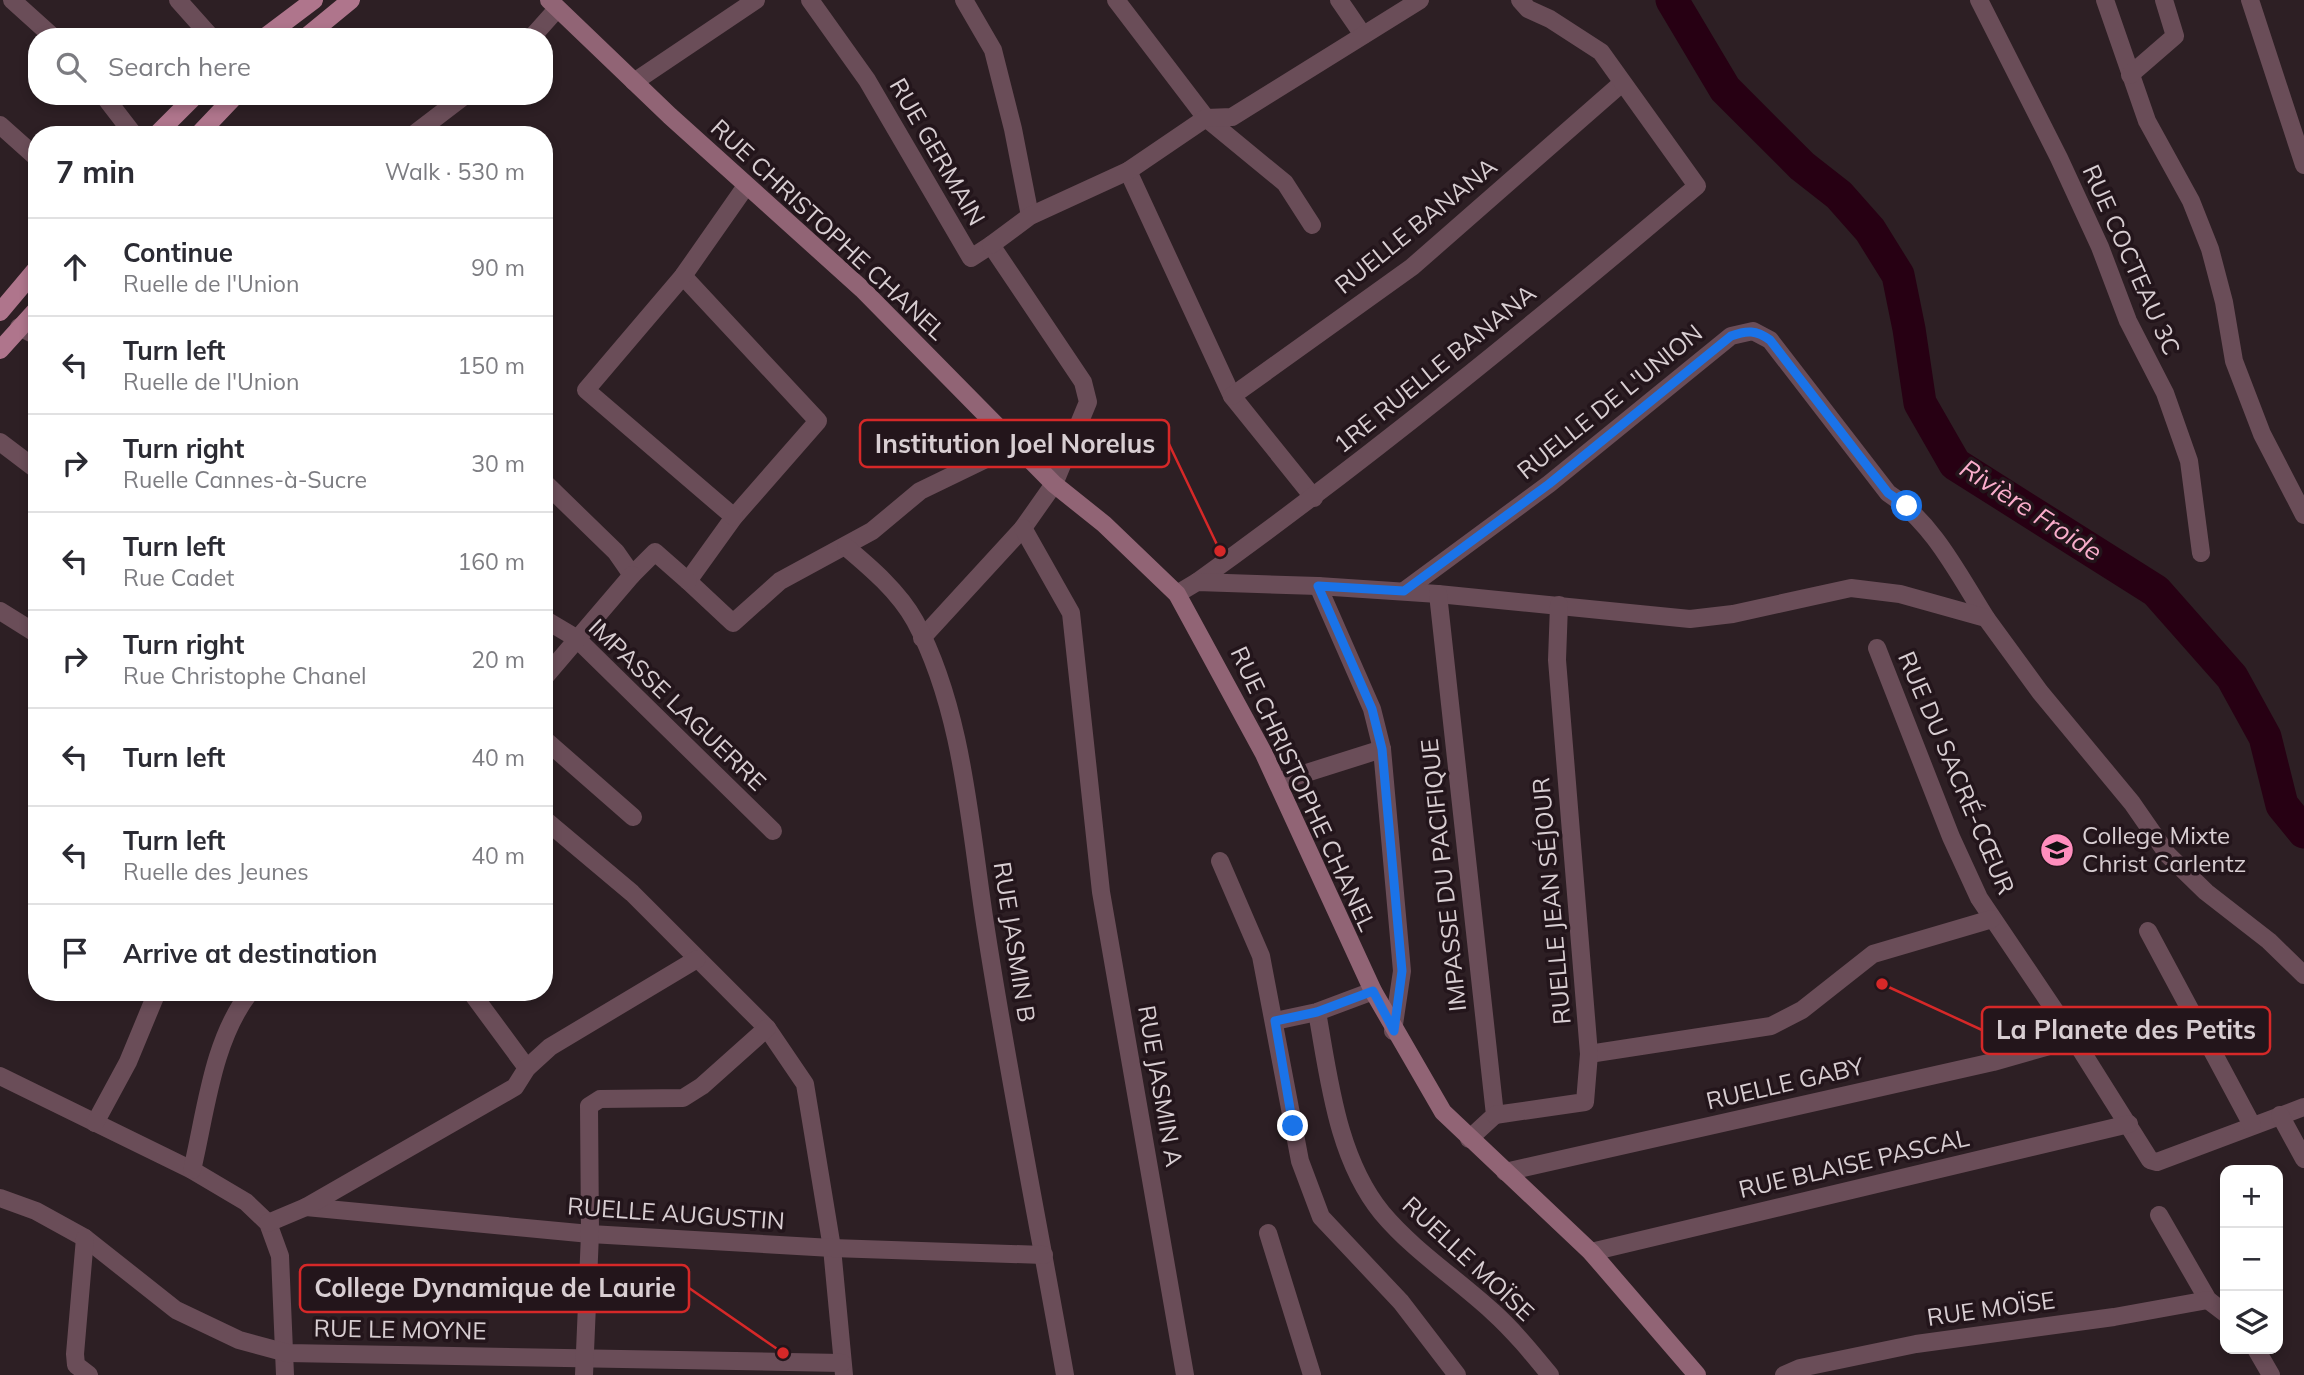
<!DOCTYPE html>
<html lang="en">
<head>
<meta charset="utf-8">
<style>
  :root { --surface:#fff; --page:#f7f7f7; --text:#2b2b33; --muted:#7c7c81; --line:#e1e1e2 }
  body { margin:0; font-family:Mulish,sans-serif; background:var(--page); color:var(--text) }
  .controls { position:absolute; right:21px; bottom:21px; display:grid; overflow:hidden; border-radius:14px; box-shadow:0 4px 10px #0003 }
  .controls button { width:63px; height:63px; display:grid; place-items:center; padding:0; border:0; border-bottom:2px solid var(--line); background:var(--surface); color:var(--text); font:35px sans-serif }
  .stop { position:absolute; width:21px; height:21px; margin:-16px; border:5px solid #1a73e8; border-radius:50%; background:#fff }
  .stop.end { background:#1a73e8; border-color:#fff; box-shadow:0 2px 7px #0008 }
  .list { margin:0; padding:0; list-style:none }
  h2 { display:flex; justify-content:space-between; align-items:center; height:91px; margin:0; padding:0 28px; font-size:30px }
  h2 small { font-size:23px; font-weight:400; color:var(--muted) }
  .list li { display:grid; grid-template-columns:46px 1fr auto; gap:21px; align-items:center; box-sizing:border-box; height:98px; padding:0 28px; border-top:2px solid var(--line) }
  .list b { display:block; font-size:26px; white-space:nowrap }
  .list p { margin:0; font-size:23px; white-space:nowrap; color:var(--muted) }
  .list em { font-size:23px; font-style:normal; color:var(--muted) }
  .icon { flex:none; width:38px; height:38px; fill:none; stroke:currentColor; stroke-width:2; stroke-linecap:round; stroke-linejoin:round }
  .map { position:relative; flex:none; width:2304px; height:1375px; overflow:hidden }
  .search { position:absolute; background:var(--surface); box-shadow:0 4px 10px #0003; left:28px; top:28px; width:525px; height:77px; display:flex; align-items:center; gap:18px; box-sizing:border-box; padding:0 24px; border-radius:28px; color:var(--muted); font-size:26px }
  .panel { position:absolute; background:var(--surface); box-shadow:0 4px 10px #0003; left:28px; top:126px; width:525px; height:875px; border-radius:28px }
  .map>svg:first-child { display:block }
</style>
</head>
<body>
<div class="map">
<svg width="2304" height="1375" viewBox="0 0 2304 1375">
  <rect width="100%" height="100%" fill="#2d1f24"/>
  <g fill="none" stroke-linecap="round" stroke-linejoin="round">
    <path stroke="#270013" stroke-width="33" d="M 1672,0 L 1725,89 L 1802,166 L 1839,195 L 1870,230 L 1898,275 L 1909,329 L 1920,403 L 1955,464 L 2156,591 L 2232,677 L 2265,737 L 2282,805 L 2304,832"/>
    <g stroke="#6a4d58" stroke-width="18">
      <path d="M 12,0 L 53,37"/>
      <path d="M 178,0 L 211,37"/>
      <path d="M 810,0 L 867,80 L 971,258 L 991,245 L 1083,382 L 1088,402 L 1054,484 L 1023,528 L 922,638"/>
      <path d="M 964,0 L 993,50 L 1013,129 L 1030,216"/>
      <path d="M 1116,0 L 1206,118 L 1285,183 L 1312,225"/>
      <path d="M 1339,0 L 1363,35"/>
      <path d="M 1979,0 L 2059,158 L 2100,247 L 2128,321 L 2165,393 L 2189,461 L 2201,553"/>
      <path d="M 2105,0 L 2147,121 L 2191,201 L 2210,249 L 2224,302 L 2234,361 L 2262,434 L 2304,515"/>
      <path d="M 2250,0 L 2304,165"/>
      <path d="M 532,37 L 557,9"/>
      <path d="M 2130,75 L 2175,36 L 2164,0"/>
      <path d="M 634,82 L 756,0"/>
      <path d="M 104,96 L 134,135"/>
      <path d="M 0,125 L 37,158"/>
      <path d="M 413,135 L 464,96"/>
      <path d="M 1128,171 L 1232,396 L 1314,498"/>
      <path d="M 991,245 L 1030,216 L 1128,171 L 1206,118 L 1232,117 L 1420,0"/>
      <path d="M 683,276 L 818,421 L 734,517 L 688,581 L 733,623 L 780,581 L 872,531 L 920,491 L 1015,445"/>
      <path d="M 19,327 L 37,336"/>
      <path d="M 1232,396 L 1412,267 L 1622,83"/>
      <path d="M 0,442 L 37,470"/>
      <path d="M 544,482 L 616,552 L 632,575 L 655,552 L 688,581"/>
      <path d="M 734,517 L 586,390 L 683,276 L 746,186"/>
      <path d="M 1023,528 L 1071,613 L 1101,892 L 1185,1375"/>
      <path d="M 846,547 C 871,568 899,592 915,621 C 964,712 970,830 986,930 C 1009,1079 1039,1227 1065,1375"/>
      <path d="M 1197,582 C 1370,458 1535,323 1697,186 L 1601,52 L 1550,19 L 1528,9 L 1520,0"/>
      <path d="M 1318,586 L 1372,709 L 1382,749 L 1402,971 L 1393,1031"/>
      <path d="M 1404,591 L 1549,484 L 1731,336 L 1753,331 L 1770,340 L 1888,493 C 1933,523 1957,572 1986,618"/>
      <path d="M 1177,594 L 1197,582 L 1318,586 L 1438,594 L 1690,619 L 1733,614 L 1851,588 L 1900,594 L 1986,618 L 2040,692 L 2132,803 L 2168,855 L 2206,892 L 2269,941 L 2304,975"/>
      <path d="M 1438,594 L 1495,1115 L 1469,1139"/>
      <path d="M 0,611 L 37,634"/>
      <path d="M 544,619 L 576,638 L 773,831"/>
      <path d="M 1877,648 L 1951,837 L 1979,898 L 2074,1039 L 2150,1160 L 2157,1162 L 2304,1107"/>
      <path d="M 544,678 L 632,575"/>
      <path d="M 544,739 L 633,817"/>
      <path d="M 1278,782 L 1382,749"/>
      <path d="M 544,819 L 632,893 L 767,1028 L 805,1084 L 832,1248 L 844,1375"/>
      <path d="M 1220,861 L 1261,956 L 1300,1161 L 1321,1217 L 1401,1302 L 1457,1375"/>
      <path d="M 2148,931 L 2252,1125"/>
      <path d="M 471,992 L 527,1068"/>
      <path d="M 1317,1012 C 1329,1078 1337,1158 1382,1213 C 1414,1251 1456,1278 1493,1312 C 1514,1331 1532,1353 1550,1375"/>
      <path d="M 1275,1021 L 1317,1012 L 1373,991"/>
      <path d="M 1589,1054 L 1771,1026 L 1802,1010 L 1873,954 L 1992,919"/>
      <path d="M 0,1076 L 192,1170 L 246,1202 L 268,1223 L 280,1256 L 285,1375"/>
      <path d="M 1495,1115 L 1585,1102 L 1589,1054 L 1557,660 L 1559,605"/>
      <path d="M 2280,1115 L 2304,1159"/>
      <path d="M 95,1123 L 128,1062 L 157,992"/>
      <path d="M 192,1170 C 206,1112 212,1041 250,992"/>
      <path d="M 1505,1172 L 1993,1062 L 2074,1039"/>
      <path d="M 0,1198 L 36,1211 L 85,1238 L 176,1310 L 239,1340 L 287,1353 L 842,1363"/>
      <path d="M 306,1207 L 590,1234 L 832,1248 L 1044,1255"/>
      <path d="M 2159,1215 L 2208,1300 L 2225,1313"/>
      <path d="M 268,1223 L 306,1207 L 515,1087 L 527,1068 L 550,1047 L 697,959"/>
      <path d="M 1268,1233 L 1312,1375"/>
      <path d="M 85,1238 L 75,1354 L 76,1365 L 89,1375"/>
      <path d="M 1591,1252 L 2129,1124"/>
      <path d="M 2256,1349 L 2271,1375"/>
      <path d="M 584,1375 L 590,1234 L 589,1106 L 600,1099 L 683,1098 L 702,1086 L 767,1028"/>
      <path d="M 1784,1375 L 1800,1368 L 1916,1344 L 2114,1317 L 2208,1300"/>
    </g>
    <path stroke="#916475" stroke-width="18" d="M 549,0 L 670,116 L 862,289 L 1054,484 L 1104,524 L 1177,594 L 1264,754 L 1373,991 L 1443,1112 L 1591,1252 L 1697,1375"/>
    <g stroke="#af758c" stroke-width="18">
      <path d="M 265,37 L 314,0"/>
      <path d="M 306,37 L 351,0"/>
      <path d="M 156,135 L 195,96"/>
      <path d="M 198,135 L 235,96"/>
      <path d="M 0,312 L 37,268"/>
      <path d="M 0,350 L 37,309"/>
    </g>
  </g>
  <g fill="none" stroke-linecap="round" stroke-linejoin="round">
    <path stroke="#1a73e8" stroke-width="9" d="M 1293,1126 L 1275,1021 L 1317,1012 L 1373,991 L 1394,1031 L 1402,971 L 1382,749 L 1372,709 L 1318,586 L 1404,591 L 1549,484 L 1731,336 C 1747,330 1756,330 1770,340 L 1888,493 L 1907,506"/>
  </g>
  <defs>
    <g id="school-disc" transform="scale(1.75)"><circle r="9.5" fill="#fe8ebd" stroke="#23151b"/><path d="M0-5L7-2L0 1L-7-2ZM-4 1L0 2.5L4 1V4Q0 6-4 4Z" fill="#111"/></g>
  </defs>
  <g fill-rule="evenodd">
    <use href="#school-disc" x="2057" y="850"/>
  </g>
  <g text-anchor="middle" stroke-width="7" stroke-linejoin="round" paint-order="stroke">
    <g font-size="24" fill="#d8ced2" stroke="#23151b">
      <text transform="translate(937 152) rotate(60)" y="8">RUE GERMAIN</text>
      <text transform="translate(1416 226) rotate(-39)" y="8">RUELLE BANANA</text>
      <text transform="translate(828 230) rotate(43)" y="8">RUE CHRISTOPHE CHANEL</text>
      <text transform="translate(2131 260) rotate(66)" y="8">RUE COCTEAU 3C</text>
      <text transform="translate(1435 369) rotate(-39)" y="8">1RE RUELLE BANANA</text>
      <text transform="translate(1610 402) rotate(-39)" y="8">RUELLE DE L'UNION</text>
      <text transform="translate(677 705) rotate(44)" y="8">IMPASSE LAGUERRE</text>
      <text transform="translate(1956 773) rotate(67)" y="8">RUE DU SACRÉ-CŒUR</text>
      <text transform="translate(1303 789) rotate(65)" y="8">RUE CHRISTOPHE CHANEL</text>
      <text transform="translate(1444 875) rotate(-96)" y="8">IMPASSE DU PACIFIQUE</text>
      <text transform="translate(1552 901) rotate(-95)" y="8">RUELLE JEAN SÉJOUR</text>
      <text transform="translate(1014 942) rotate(81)" y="8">RUE JASMIN B</text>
      <text transform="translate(1785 1084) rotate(-13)" y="8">RUELLE GABY</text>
      <text transform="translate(1160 1086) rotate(80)" y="8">RUE JASMIN A</text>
      <text transform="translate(1854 1164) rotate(-13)" y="8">RUE BLAISE PASCAL</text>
      <text transform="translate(676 1214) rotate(4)" y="8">RUELLE AUGUSTIN</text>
      <text transform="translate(1468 1259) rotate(43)" y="8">RUELLE MOÏSE</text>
      <text transform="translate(1991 1309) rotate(-8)" y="8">RUE MOÏSE</text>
      <text transform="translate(400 1330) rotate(1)" y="8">RUE LE MOYNE</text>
    </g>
    <g font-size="24" fill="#d8ced2" stroke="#23151b" text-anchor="start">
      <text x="2082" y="844">College Mixte<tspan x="2082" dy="28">Christ Carlentz</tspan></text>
    </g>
    <g font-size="26" font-style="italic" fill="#faadcb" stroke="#23151b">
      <text transform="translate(2031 510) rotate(33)" y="9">Rivière Froide</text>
    </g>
  </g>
  <path fill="none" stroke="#d62828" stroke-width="2.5" d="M1220 551L1169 444M1882 984L1982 1030M783 1353L689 1288"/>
  <g fill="#d62828" stroke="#23151b" stroke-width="2.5">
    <circle cx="1220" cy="551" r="7"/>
    <circle cx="1882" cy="984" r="7"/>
    <circle cx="783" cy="1353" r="7"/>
  </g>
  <g fill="#23151b" stroke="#d62828" stroke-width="2.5">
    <rect x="860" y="420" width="309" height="47" rx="7"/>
    <rect x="1982" y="1007" width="288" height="47" rx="7"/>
    <rect x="300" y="1265" width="389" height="47" rx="7"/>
  </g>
  <g font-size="26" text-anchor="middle" font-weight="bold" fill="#d8ced2">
    <text x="1015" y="453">Institution Joel Norelus</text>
    <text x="2126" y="1039">La Planete des Petits</text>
    <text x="495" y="1297">College Dynamique de Laurie</text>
  </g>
</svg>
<div class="controls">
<button>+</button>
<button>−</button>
<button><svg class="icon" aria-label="layers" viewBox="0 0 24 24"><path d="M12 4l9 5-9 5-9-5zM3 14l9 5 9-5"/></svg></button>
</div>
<div class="stop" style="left:1907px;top:506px"></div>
<div class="stop end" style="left:1293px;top:1126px"></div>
<div class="search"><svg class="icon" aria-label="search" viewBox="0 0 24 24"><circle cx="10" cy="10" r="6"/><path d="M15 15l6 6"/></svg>Search here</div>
<section class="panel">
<h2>7 min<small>Walk · 530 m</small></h2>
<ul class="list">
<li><svg class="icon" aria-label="ahead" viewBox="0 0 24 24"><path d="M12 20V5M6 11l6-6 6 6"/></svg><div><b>Continue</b><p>Ruelle de l'Union</p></div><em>90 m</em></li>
<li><svg class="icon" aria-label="left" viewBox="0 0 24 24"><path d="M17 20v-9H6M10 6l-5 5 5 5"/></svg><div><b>Turn left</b><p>Ruelle de l'Union</p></div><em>150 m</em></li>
<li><svg class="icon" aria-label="right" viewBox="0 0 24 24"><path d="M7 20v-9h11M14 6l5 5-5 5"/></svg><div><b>Turn right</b><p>Ruelle Cannes-à-Sucre</p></div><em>30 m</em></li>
<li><svg class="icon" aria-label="left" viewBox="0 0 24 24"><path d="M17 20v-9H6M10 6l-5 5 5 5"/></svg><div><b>Turn left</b><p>Rue Cadet</p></div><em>160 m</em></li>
<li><svg class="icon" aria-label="right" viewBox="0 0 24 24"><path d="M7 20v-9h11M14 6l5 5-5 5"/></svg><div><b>Turn right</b><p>Rue Christophe Chanel</p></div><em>20 m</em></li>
<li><svg class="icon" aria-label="left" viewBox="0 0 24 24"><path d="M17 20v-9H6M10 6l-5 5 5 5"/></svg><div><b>Turn left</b></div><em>40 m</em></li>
<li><svg class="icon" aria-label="left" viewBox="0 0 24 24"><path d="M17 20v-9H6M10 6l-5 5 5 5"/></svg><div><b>Turn left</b><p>Ruelle des Jeunes</p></div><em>40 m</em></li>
<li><svg class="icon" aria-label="arrive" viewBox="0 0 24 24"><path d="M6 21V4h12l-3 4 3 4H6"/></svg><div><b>Arrive at destination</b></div></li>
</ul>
</section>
</div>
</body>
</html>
